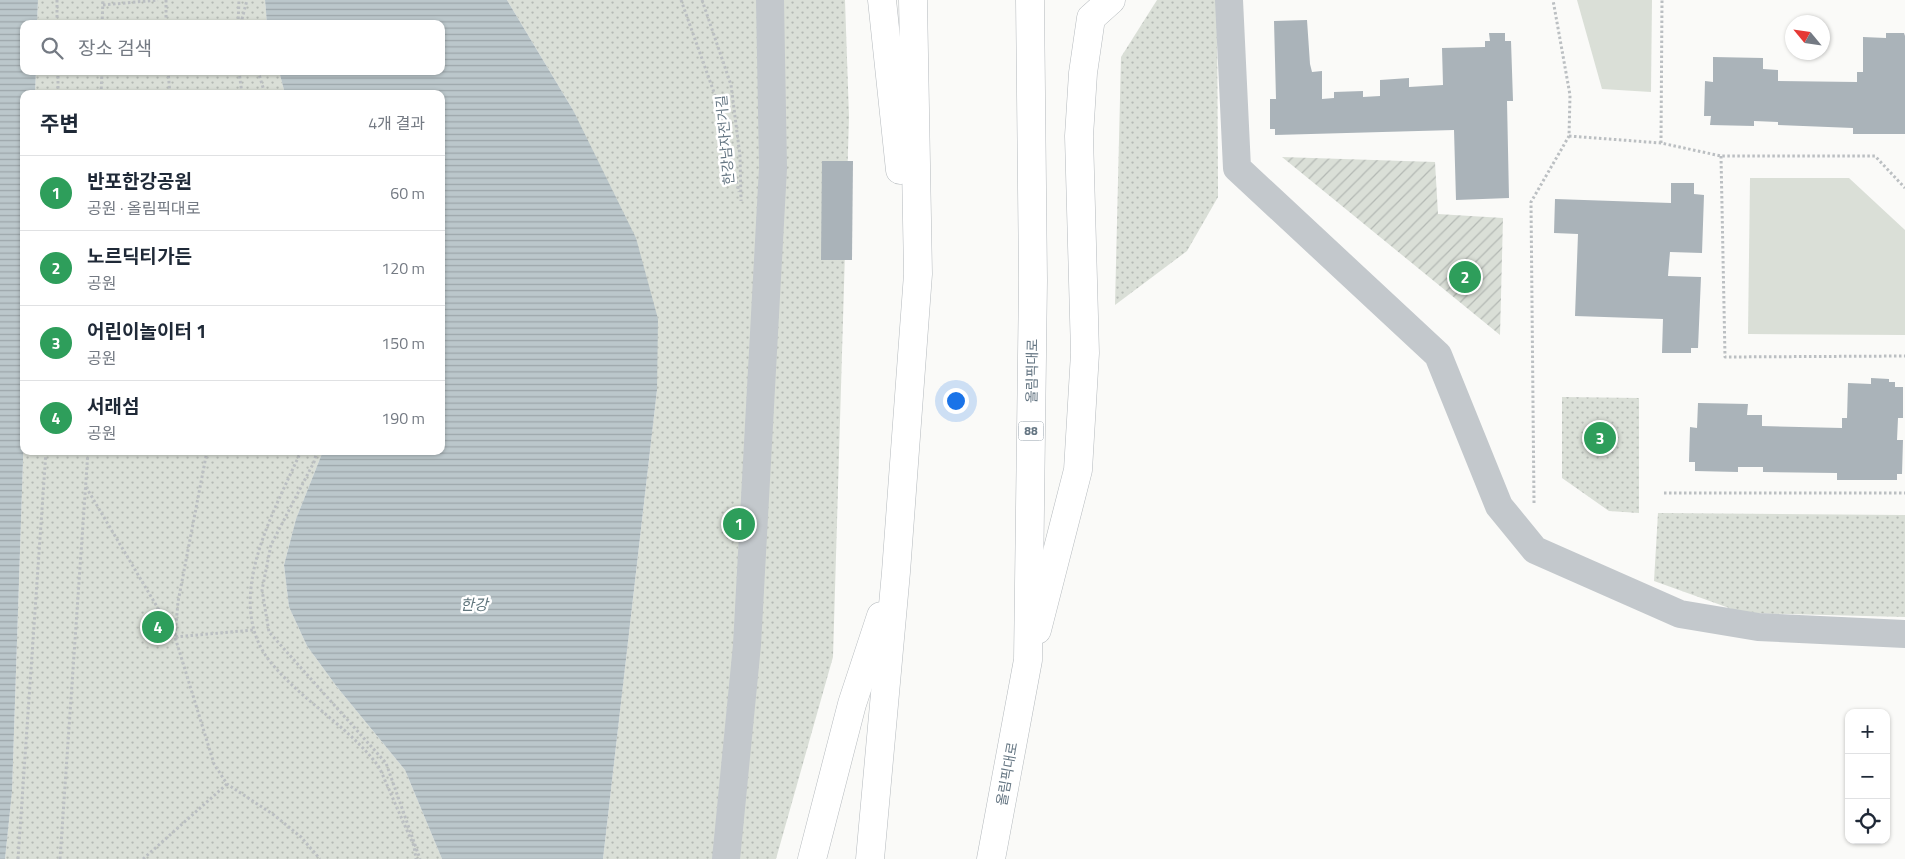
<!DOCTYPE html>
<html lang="ko">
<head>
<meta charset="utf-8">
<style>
  :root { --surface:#fff; --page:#f6f6f7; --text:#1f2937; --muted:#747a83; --line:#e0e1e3; --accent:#e4572e }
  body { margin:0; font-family:"Titillium Web","Noto Sans KR",sans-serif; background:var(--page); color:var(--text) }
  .controls { position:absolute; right:15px; bottom:15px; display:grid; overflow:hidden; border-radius:10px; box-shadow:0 1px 4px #0004 }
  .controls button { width:45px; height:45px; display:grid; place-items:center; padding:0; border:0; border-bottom:1px solid var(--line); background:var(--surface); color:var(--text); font:25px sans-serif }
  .compass { position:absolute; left:1785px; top:15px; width:45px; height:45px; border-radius:50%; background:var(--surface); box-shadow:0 1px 4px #0004; rotate:299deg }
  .you { position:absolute; left:955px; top:400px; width:18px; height:18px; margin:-12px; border:4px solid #fff; border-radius:50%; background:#1a73e8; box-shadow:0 0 0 8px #1a73e833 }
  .badge { display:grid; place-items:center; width:32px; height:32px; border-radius:50%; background:var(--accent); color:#fff; font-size:16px; font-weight:700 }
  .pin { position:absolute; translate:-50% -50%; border:2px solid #fff; box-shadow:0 1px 5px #0006 }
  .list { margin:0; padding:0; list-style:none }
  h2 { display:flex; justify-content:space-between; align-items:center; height:65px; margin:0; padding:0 20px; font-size:21px }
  h2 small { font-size:16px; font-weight:400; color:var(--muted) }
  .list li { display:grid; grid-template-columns:32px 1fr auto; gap:15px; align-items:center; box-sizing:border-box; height:75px; padding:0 20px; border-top:1px solid var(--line) }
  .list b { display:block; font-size:19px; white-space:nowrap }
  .list p { margin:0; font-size:16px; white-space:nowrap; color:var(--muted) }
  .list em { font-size:16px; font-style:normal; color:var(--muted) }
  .icon { flex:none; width:28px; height:28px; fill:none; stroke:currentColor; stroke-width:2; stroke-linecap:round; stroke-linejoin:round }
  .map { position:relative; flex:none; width:1905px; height:859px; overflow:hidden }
  .search { position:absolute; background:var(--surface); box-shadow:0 1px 4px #0004; left:20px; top:20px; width:425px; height:55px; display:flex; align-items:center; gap:12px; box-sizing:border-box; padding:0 18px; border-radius:10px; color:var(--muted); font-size:19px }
  .panel { position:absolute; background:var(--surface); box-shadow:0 1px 4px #0004; left:20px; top:90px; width:425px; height:365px; border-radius:10px }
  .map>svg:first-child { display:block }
</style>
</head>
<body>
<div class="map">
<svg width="1905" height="859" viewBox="0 0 1905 859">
  <defs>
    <pattern id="park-dots" width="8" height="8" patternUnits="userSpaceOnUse" patternTransform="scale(1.25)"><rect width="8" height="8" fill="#dadfd7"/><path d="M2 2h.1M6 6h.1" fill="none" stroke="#b4b9b4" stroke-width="1.8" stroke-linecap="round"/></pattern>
    <pattern id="garden-furrows" width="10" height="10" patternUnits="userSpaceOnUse" patternTransform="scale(1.25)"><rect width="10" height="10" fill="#dadfd7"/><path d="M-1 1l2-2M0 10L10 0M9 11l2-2" fill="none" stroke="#b4b9b4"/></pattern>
    <pattern id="water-rules" width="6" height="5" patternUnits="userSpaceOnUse" patternTransform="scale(1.25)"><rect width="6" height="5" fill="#bbc7cb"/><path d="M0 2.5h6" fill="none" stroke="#9ca6aa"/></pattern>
  </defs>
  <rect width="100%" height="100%" fill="#fafaf8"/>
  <g fill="#dadfd7">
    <path d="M 1577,0 L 1652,0 L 1651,92 L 1602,89 Z"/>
    <path d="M 1750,178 L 1849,178 L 1905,230 L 1905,335 L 1748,334 Z"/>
  </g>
  <g fill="url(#park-dots)">
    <path d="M 38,0 L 265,0 L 267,24 L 37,24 Z"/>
    <path d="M 507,0 L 845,0 L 849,117 L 833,657 L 776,859 L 603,859 L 657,390 L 573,110 Z"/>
    <path d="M 1157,0 L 1217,0 L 1218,197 L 1187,251 L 1115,305 L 1121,57 Z"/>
    <path d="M 36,71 L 279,71 L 285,94 L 35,94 Z"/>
    <path d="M 1562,397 L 1639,398 L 1639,513 L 1609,511 L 1562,478 Z"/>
    <path d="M 24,431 L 24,451 L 323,451 L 296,519 L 284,565 L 289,607 L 307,646 L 337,687 L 405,770 L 442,859 L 5,859 L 12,792 Z"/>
    <path d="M 1658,513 L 1905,515 L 1905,617 L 1743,613 L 1654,581 Z"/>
  </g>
  <path fill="url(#garden-furrows)" d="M 1282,157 L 1435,162 L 1438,214 L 1503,218 L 1500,335 Z"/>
  <g fill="url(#water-rules)">
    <path d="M 0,0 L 38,0 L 37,24 L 24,24 L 24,71 L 36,71 L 35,94 L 24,94 L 24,431 L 12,792 L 5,859 L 0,859 Z"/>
    <path d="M 265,0 L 507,0 L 573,110 L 636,238 L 658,319 L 657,390 L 603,859 L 442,859 L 405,770 L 337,687 L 307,646 L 289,607 L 284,565 L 296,519 L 323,451 L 441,451 L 441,94 L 285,94 L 279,71 L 441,71 L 441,24 L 267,24 Z"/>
  </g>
  <g fill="#aab3b9">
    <path d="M 1307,20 L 1310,64 L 1312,72 L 1322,71 L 1322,99 L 1334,98 L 1334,92 L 1363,91 L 1363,97 L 1380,96 L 1380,80 L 1409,78 L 1409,87 L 1443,85 L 1442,48 L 1485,47 L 1485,41 L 1490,41 L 1489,33 L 1505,33 L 1505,41 L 1511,41 L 1513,101 L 1507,101 L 1509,198 L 1456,200 L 1454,130 L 1275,135 L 1275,129 L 1270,129 L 1270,99 L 1276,99 L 1274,21 Z"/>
    <path d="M 1886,33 L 1904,33 L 1905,36 L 1905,134 L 1853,134 L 1853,128 L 1778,125 L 1778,122 L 1754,121 L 1754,126 L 1710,125 L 1711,116 L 1704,116 L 1705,81 L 1713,82 L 1713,57 L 1763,58 L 1763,69 L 1778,70 L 1778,81 L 1857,82 L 1857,72 L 1863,72 L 1863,37 L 1886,38 Z"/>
    <path d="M 822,161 L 853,161 L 852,260 L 821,260 Z"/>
    <path d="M 1671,183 L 1694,183 L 1694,194 L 1704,195 L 1702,253 L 1670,252 L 1668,276 L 1701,277 L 1698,348 L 1691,348 L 1691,353 L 1662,353 L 1663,319 L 1575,316 L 1578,234 L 1554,233 L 1555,199 L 1671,203 Z"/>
    <path d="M 1871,378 L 1889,379 L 1889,382 L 1895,382 L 1895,387 L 1903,387 L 1903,418 L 1898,418 L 1897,440 L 1903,440 L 1902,474 L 1897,474 L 1897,480 L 1837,480 L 1837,473 L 1763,472 L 1763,467 L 1738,467 L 1738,472 L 1695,471 L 1695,462 L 1689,462 L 1690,427 L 1697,428 L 1698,403 L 1748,404 L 1747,415 L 1762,415 L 1762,426 L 1842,428 L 1842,418 L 1847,418 L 1848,383 L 1871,384 Z"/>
  </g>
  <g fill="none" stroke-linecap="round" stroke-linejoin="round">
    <g stroke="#b4b9bd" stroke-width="29">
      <g id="highway">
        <path d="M 882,0 L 900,170"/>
        <path d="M 1037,630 L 1078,470 L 1085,353 L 1079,136 L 1083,73 L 1091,18 L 1111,0"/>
        <path d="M 812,859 L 852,704 L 881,616"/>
        <path d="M 870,859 L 896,572 L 918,274 L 913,0"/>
        <path d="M 991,859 L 1028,660 L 1033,280 L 1030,0"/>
      </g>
    </g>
    <g stroke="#bbbfc2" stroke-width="3" stroke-dasharray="2.5 2.5" stroke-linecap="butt">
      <path d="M 57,0 L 57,24"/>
      <path d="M 166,0 L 166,24"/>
      <path d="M 681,0 L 716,98 L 739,192"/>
      <path d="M 702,0 L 731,85 L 740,156 L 741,201"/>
      <path d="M 103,5 L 158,0"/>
      <path d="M 102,24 L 103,0"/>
      <path d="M 238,24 L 239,0"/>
      <path d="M 243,24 L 242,19 L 247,0"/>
      <path d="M 58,71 L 58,94"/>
      <path d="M 168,71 L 170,94"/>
      <path d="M 239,71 L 242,94"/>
      <path d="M 258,71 L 265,94"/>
      <path d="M 101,94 L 102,71"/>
      <path d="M 1569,136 L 1661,143 L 1721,156 L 1875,156 L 1905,188"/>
      <path d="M 1661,143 L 1662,0"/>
      <path d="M 1721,156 L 1725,357 L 1905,356"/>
      <path d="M 207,451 L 178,602 L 175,637 L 214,764 L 227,784 L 274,815 L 301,837 L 320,859"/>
      <path d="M 301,451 C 274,513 220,602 272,664 C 303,701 346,725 376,763 C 381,769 384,779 388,787 C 396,806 405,826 414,846 L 416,859"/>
      <path d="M 317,451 L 314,462 L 271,545 L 262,590 L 269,632 L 386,763 L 420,859"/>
      <path d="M 86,487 L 175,637 L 253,630"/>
      <path d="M 1664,493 L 1905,493"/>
      <path d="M 1534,503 L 1531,202 L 1569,136 L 1570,95 L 1553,0"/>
      <path d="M 18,859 L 46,451"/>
      <path d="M 60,859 L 88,451"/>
      <path d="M 143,859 L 227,784"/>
    </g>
    <g stroke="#c3c8cc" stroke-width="28">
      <path d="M 1229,0 L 1237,168 L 1438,355 L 1499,506 L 1535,550 L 1680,614 L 1758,627 L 1905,634"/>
      <path d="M 726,859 L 747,645 L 773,168 L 770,0"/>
    </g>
    <use href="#highway" stroke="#fff" stroke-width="28"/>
  </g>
  <g text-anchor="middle" stroke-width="5" stroke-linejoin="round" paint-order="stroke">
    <rect fill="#fff" stroke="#939fa8" stroke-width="1" x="1018.5" y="421.5" width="25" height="19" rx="4"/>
    <g font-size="12" font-weight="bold" fill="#657683">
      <text x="1031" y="435">88</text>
    </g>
    <g font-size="14" fill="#657683" stroke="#fff">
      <text transform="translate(725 140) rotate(-95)" y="5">한강남자전거길</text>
      <text transform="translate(1032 371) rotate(-89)" y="5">올림픽대로</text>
      <text transform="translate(1007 774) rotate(-80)" y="5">올림픽대로</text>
    </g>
    <g font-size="15" font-style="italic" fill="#60757c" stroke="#fff">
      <text x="474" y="610">한강</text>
    </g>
  </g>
</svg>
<div class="controls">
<button>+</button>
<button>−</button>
<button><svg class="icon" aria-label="locate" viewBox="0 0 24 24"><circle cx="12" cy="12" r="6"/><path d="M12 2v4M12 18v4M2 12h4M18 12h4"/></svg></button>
</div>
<svg class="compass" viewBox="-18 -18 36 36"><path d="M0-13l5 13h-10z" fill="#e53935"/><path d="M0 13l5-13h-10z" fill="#747a83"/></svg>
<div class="you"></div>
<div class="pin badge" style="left:739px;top:524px;background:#2e9e5b">1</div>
<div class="pin badge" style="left:1465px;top:277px;background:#2e9e5b">2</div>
<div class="pin badge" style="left:1600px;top:438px;background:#2e9e5b">3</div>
<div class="pin badge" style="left:158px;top:627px;background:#2e9e5b">4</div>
<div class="search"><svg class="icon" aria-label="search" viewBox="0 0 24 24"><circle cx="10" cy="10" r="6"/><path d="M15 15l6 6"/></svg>장소 검색</div>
<section class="panel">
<h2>주변<small>4개 결과</small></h2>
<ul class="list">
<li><span class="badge" style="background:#2e9e5b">1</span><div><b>반포한강공원</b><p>공원 · 올림픽대로</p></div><em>60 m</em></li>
<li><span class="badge" style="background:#2e9e5b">2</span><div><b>노르딕티가든</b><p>공원</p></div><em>120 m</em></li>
<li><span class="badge" style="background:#2e9e5b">3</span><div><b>어린이놀이터 1</b><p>공원</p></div><em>150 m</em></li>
<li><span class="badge" style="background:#2e9e5b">4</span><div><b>서래섬</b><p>공원</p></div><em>190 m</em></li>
</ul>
</section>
</div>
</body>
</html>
